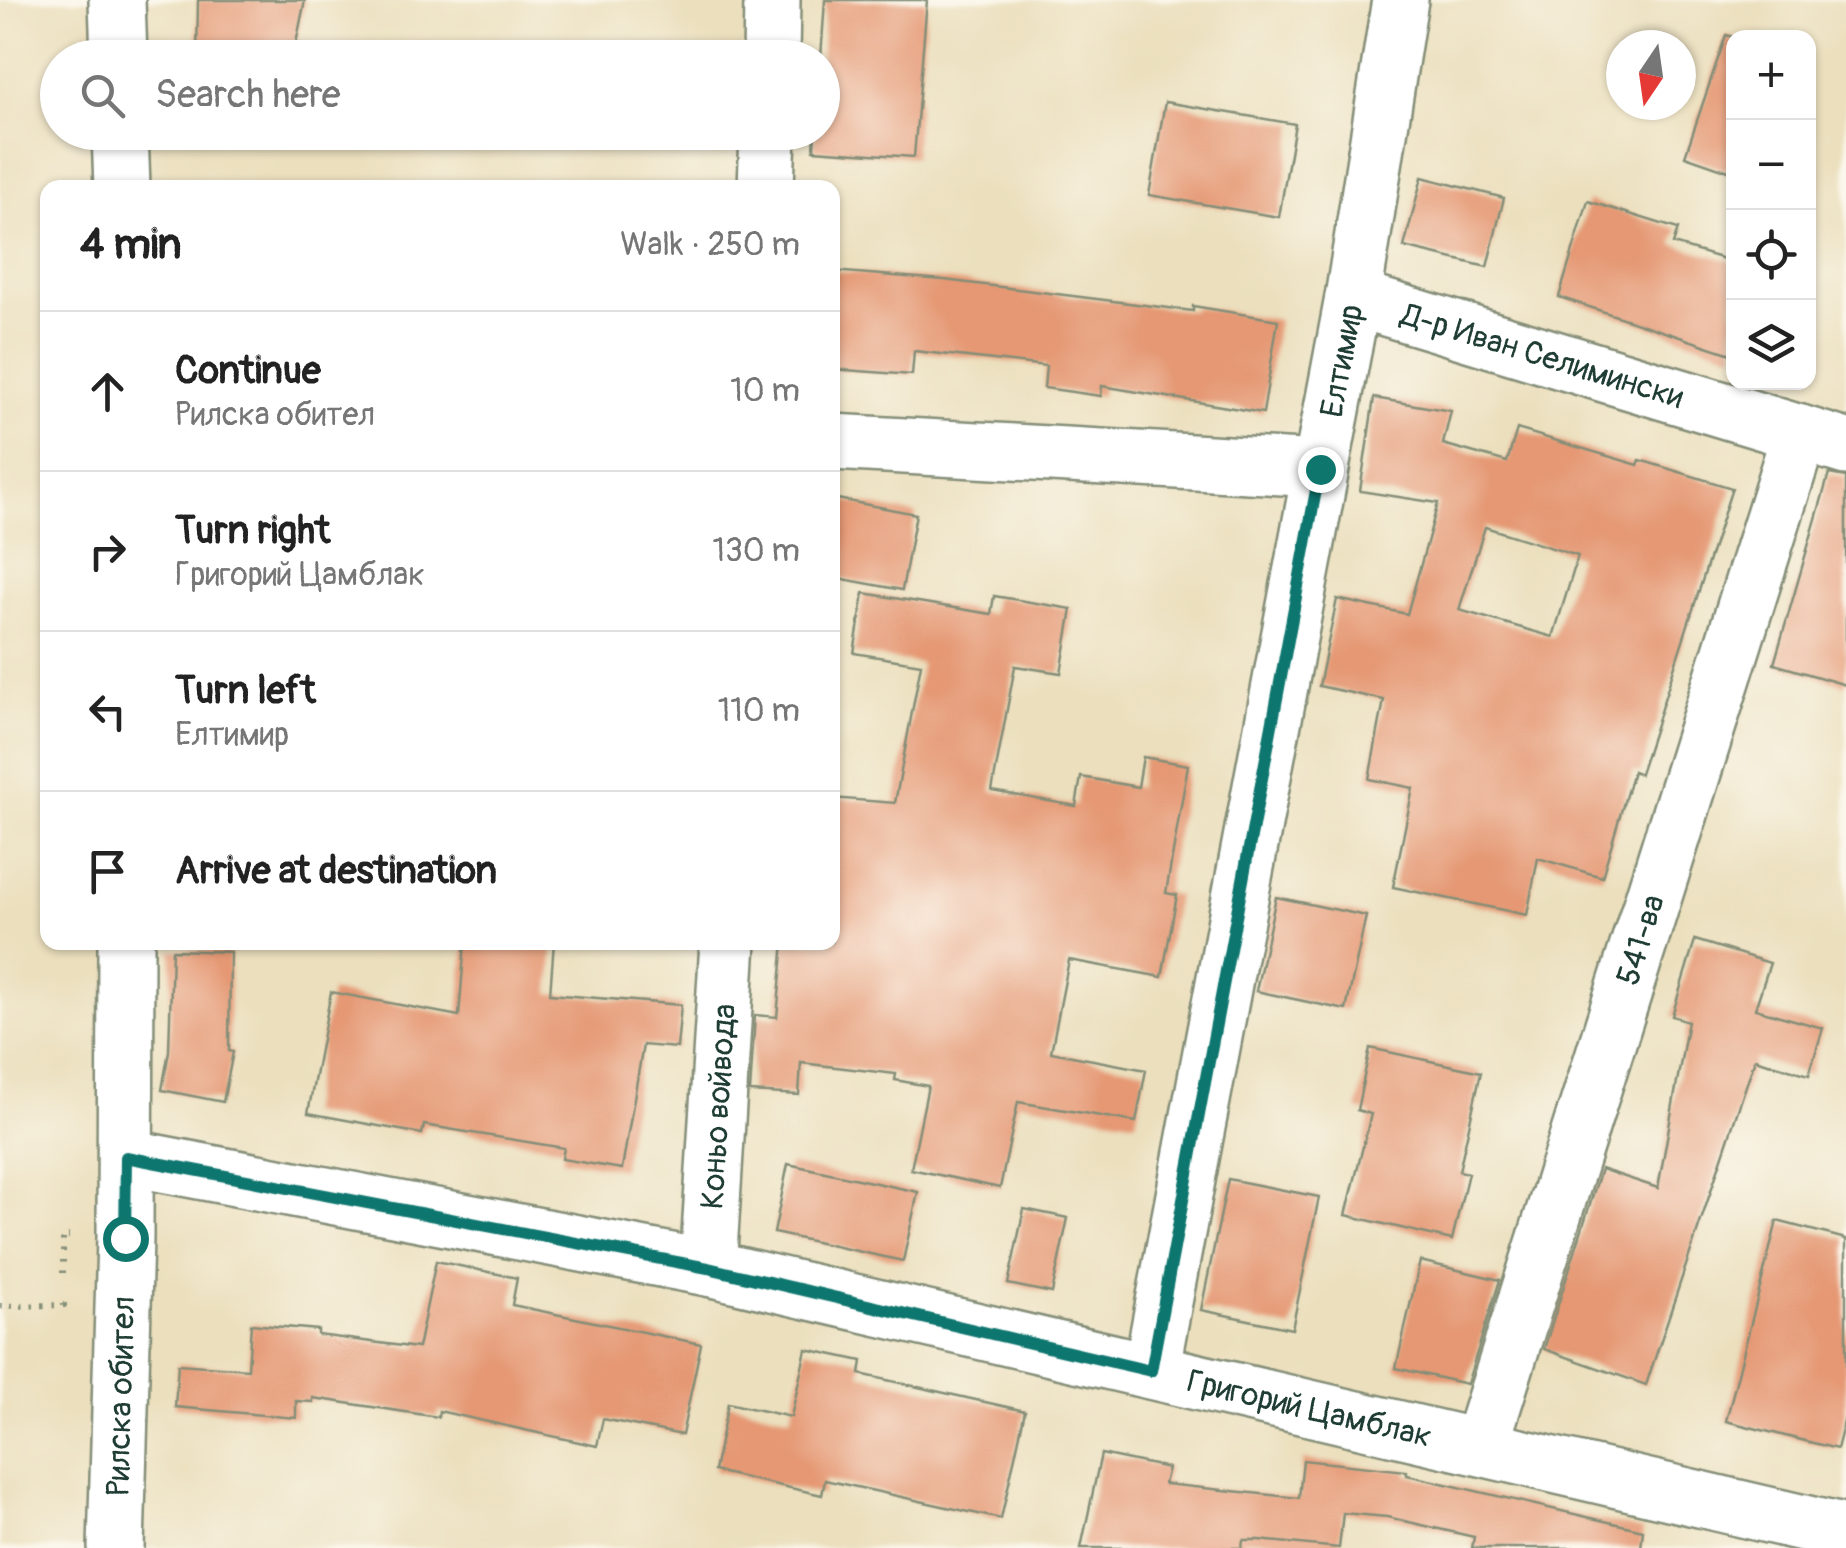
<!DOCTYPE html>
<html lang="en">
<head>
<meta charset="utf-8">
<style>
  :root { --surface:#fff; --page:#f2f2f2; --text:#222; --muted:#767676; --line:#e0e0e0 }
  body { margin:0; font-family:Pangolin,sans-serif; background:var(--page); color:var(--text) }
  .controls { position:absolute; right:30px; top:30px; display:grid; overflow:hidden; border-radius:20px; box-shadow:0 2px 8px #0004 }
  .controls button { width:90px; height:90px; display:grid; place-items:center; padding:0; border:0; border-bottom:2px solid var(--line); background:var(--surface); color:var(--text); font:50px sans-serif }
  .compass { position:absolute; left:1606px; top:30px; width:90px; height:90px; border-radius:50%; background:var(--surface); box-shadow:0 2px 8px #0004; rotate:193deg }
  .stop { position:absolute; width:30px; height:30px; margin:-22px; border:8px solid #0f766e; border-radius:50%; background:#fff }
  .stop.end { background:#0f766e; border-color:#fff; box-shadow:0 2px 10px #0008 }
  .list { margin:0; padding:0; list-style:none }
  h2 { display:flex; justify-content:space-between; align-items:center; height:130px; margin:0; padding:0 40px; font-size:42px }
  h2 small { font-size:32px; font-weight:400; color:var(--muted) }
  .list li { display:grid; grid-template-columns:65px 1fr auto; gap:30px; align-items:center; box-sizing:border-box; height:160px; padding:0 40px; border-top:2px solid var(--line) }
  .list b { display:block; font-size:38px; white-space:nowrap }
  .list p { margin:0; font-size:32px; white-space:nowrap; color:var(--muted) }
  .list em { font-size:32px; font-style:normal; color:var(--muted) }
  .icon { flex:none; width:55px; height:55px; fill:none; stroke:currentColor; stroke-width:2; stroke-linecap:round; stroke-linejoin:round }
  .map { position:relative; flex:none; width:1846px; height:1548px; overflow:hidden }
  .search { position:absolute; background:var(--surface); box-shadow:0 2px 8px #0004; left:40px; top:40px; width:800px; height:110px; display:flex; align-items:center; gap:25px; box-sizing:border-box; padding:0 35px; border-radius:55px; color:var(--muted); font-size:38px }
  .panel { position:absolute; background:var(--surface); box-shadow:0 2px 8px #0004; left:40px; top:180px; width:800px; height:770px; border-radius:20px }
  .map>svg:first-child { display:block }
</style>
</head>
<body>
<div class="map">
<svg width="1846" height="1548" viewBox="0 0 1846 1548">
  <rect width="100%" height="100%" fill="#fbf7ec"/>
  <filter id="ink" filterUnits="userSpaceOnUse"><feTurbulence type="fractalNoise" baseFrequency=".01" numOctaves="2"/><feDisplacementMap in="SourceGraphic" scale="20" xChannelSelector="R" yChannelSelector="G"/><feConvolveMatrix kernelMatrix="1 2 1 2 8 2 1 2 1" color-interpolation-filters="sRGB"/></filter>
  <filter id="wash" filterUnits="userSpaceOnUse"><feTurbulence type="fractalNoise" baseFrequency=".0048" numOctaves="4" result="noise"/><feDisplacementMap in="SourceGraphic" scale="40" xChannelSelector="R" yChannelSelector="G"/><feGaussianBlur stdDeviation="2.25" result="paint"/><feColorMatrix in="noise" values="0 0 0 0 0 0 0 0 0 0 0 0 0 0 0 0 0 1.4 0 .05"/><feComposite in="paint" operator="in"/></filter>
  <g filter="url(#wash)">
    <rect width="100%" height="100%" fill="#ebdfbd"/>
    <g id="blocks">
      <g fill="#e59873" fill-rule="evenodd">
        <path d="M 198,0 L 305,0 L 293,58 L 197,58 Z"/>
        <path d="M 825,0 L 927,0 L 914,157 L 814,150 L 815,132 L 822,132 L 821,58 Z"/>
        <path d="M 1726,35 L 1734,37 L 1734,173 L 1685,156 Z"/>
        <path d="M 1165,102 L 1295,124 L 1279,217 L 1149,195 Z"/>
        <path d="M 1422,177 L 1504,198 L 1487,267 L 1404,247 Z"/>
        <path d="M 1588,201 L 1678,229 L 1673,244 L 1734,262 L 1734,355 L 1559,297 Z"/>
        <path d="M 832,271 L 944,280 L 1193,311 L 1193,306 L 1278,320 L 1263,413 L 1102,386 L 1101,396 L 1044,388 L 1046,366 L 914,351 L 912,375 L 832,369 Z"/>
        <path d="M 1374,398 L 1451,411 L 1443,444 L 1507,462 L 1517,429 L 1638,465 L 1640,460 L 1732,488 L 1640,774 L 1633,771 L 1602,877 L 1538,858 L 1527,915 L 1393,887 L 1413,788 L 1369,779 L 1384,700 L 1319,686 L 1337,599 L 1407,614 L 1438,503 L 1360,491 ZM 1485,527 L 1578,556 L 1553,637 L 1459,610 Z"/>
        <path d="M 1829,474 L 1846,477 L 1846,685 L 1774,664 Z"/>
        <path d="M 832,498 L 916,514 L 902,590 L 832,577 Z"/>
        <path d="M 864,593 L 991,614 L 994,596 L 1072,609 L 1061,673 L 1015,666 L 992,791 L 1076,806 L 1081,777 L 1138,787 L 1143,757 L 1188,765 L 1166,893 L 1177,895 L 1162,977 L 1069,960 L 1051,1052 L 1146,1070 L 1136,1122 L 1018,1102 L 1000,1188 L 911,1169 L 928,1086 L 895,1080 L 896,1074 L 801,1063 L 799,1095 L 750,1092 L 755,1015 L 777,1017 L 784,942 L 832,942 L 832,798 L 895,803 L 921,664 L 854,653 Z"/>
        <path d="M 1276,897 L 1366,916 L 1346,1010 L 1256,991 Z"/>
        <path d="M 1695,940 L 1770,963 L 1755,1009 L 1823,1028 L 1809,1075 L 1755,1059 L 1646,1385 L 1544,1349 L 1601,1169 L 1658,1188 L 1688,1021 L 1672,1016 Z"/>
        <path d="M 465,942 L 554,942 L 550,994 L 681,1005 L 677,1048 L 643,1045 L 622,1169 L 562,1159 L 564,1148 L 424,1125 L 422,1134 L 308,1113 L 331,992 L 459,1016 Z"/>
        <path d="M 172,950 L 230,952 L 229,1051 L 233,1052 L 223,1102 L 162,1090 L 169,1051 Z"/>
        <path d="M 1370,1048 L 1481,1072 L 1459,1171 L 1468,1173 L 1452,1240 L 1346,1215 L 1371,1114 L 1357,1110 Z"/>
        <path d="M 788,1164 L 918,1192 L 903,1261 L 774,1233 Z"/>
        <path d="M 1228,1179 L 1319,1197 L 1292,1329 L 1201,1310 Z"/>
        <path d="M 1024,1209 L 1068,1218 L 1052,1293 L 1008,1284 Z"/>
        <path d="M 1777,1221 L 1846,1239 L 1846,1414 L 1837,1449 L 1726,1421 Z"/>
        <path d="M 436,1261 L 517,1278 L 512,1305 L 701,1344 L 682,1435 L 603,1419 L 597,1446 L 439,1411 L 438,1417 L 313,1398 L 313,1402 L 296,1401 L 296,1418 L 175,1407 L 178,1364 L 248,1369 L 251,1324 L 318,1330 L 318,1335 L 418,1348 Z"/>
        <path d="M 1420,1261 L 1500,1280 L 1467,1384 L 1396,1368 Z"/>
        <path d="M 806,1349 L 862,1361 L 860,1374 L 1025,1411 L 1001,1519 L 825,1480 L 822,1495 L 714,1471 L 728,1403 L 791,1417 Z"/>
        <path d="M 1101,1454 L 1168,1468 L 1164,1484 L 1299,1498 L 1303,1460 L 1407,1471 L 1407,1475 L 1643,1530 L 1641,1548 L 1472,1548 L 1474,1537 L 1387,1517 L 1343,1513 L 1339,1548 L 1259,1540 L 1243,1540 L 1242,1548 L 1081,1548 Z"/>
      </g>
    </g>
  </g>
  <g filter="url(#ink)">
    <use href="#blocks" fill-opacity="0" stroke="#858e78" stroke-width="2.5"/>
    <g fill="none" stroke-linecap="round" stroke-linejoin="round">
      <g stroke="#858e78" stroke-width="60">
        <g id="street">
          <path d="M 117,0 L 119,58"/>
          <path d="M 771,58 L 772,0"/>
          <path d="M 120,132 L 122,188"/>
          <path d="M 766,188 L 768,132"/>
          <path id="s1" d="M 1353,298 L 1846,447"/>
          <path d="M 832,442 L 1320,469"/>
          <path id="s2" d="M 126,1157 L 708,1268 L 1846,1533"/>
          <path id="s3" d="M 708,1268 L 728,942"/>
          <path id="s4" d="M 1151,1371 L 1353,298 L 1400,0"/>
          <path id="s5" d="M 1480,1447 L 1800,433"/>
          <path id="s6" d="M 116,1548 L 125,1238 L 126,942"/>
        </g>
      </g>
      <g stroke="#858e78" stroke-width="6" stroke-dasharray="2.5 8" stroke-linecap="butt">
        <path d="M 63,1273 L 63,1236 L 69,1236"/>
        <path d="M 0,1306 L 64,1305 L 63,1301"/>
      </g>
      <use href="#street" stroke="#fff" stroke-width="55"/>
    </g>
  </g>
  <g fill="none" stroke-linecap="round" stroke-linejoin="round" filter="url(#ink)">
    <path stroke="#0f766e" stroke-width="12" d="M 125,1238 L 126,1157 L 708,1268 L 1151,1371 L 1320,469"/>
  </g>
  <g text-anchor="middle" stroke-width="9" stroke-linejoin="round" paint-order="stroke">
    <g font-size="32" fill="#1f3d34" stroke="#fbf7ec">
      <text dy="11" stroke="none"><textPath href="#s1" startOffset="198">Д-р Иван Селимински</textPath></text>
      <text dy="11" stroke="none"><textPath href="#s4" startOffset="1028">Елтимир</textPath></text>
      <text dy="11" stroke="none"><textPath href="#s5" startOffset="532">541-ва</textPath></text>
      <text dy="11" stroke="none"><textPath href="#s3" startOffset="162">Коньо войвода</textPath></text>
      <text dy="11" stroke="none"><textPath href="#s6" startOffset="152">Рилска обител</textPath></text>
      <text dy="11" stroke="none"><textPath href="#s2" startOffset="1210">Григорий Цамблак</textPath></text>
    </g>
  </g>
</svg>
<div class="controls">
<button>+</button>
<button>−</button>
<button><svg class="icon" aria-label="locate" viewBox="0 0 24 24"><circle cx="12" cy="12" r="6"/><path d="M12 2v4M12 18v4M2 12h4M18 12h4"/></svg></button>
<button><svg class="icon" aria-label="layers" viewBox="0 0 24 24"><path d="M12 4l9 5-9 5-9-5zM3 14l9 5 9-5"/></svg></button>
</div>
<svg class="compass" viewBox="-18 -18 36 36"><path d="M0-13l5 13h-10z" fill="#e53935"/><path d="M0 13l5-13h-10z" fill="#767676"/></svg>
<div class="stop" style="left:125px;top:1238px"></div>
<div class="stop end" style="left:1320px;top:469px"></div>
<div class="search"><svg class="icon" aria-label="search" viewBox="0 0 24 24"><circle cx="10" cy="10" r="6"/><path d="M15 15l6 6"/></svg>Search here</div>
<section class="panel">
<h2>4 min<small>Walk · 250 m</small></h2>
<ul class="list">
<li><svg class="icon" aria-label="ahead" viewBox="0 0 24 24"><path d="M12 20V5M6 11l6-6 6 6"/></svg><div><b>Continue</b><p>Рилска обител</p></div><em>10 m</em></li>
<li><svg class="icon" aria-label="right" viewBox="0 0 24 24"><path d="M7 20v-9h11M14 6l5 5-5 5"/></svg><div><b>Turn right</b><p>Григорий Цамблак</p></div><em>130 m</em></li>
<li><svg class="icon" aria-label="left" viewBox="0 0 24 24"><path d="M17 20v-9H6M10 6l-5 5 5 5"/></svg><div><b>Turn left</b><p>Елтимир</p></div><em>110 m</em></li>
<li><svg class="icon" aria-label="arrive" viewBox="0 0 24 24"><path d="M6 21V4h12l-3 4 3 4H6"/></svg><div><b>Arrive at destination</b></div></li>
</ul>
</section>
</div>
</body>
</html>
